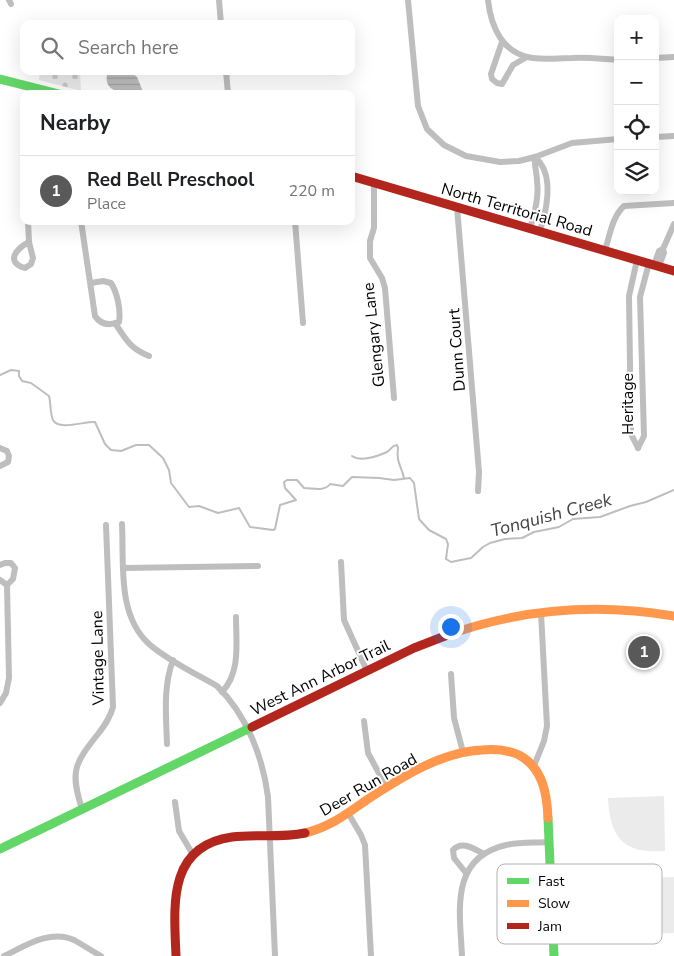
<!DOCTYPE html>
<html lang="en">
<head>
<meta charset="utf-8">
<style>
  :root { --surface:#fff; --page:#f2f2f2; --text:#202124; --muted:#757577; --line:#e0e0e0; --accent:#595959 }
  body { margin:0; font-family:"Nunito Sans",sans-serif; background:var(--page); color:var(--text) }
  .controls { position:absolute; right:15px; top:15px; display:grid; overflow:hidden; border-radius:10px; box-shadow:0 5px 20px #0002 }
  .controls button { width:45px; height:45px; display:grid; place-items:center; padding:0; border:0; border-bottom:1px solid var(--line); background:var(--surface); color:var(--text); font:25px sans-serif }
  .you { position:absolute; left:450px; top:626px; width:18px; height:18px; margin:-12px; border:4px solid #fff; border-radius:50%; background:#1a73e8; box-shadow:0 0 0 8px #1a73e833 }
  .badge { display:grid; place-items:center; width:32px; height:32px; border-radius:50%; background:var(--accent); color:#fff; font-size:16px; font-weight:700 }
  .pin { position:absolute; translate:-50% -50%; border:2px solid #fff; box-shadow:0 1px 5px #0006 }
  .list { margin:0; padding:0; list-style:none }
  h2 { display:flex; justify-content:space-between; align-items:center; height:65px; margin:0; padding:0 20px; font-size:21px }
  h2 small { font-size:16px; font-weight:400; color:var(--muted) }
  .list li { display:grid; grid-template-columns:32px 1fr auto; gap:15px; align-items:center; box-sizing:border-box; height:70px; padding:0 20px; border-top:1px solid var(--line) }
  .list b { display:block; font-size:19px; white-space:nowrap }
  .list p { margin:0; font-size:16px; white-space:nowrap; color:var(--muted) }
  .list em { font-size:16px; font-style:normal; color:var(--muted) }
  .icon { flex:none; width:28px; height:28px; fill:none; stroke:currentColor; stroke-width:2; stroke-linecap:round; stroke-linejoin:round }
  .map { position:relative; flex:none; width:674px; height:956px; overflow:hidden }
  .search { position:absolute; background:var(--surface); box-shadow:0 5px 20px #0002; left:20px; top:20px; width:335px; height:55px; display:flex; align-items:center; gap:12px; box-sizing:border-box; padding:0 18px; border-radius:10px; color:var(--muted); font-size:19px }
  .panel { position:absolute; background:var(--surface); box-shadow:0 5px 20px #0002; left:20px; top:90px; width:335px; height:135px; border-radius:10px }
  .map>svg:first-child { display:block }
</style>
</head>
<body>
<div class="map">
<svg width="674" height="956" viewBox="0 0 674 956">
  <defs>
    <pattern id="cemetery-stones" width="16" height="16" patternUnits="userSpaceOnUse" patternTransform="scale(1.25)"><rect width="16" height="16" fill="#ebebeb"/><path d="M2 7V4a2 2 0 0 1 4 0v3zM10 15v-3a2 2 0 0 1 4 0v3z" fill="#c8c8c8"/></pattern>
    <pattern id="water-rules" width="6" height="5" patternUnits="userSpaceOnUse" patternTransform="scale(1.25)"><rect width="6" height="5" fill="#bebebe"/><path d="M0 2.5h6" fill="none" stroke="#a2a2a2"/></pattern>
  </defs>
  <rect width="100%" height="100%" fill="#fff"/>
  <path fill="url(#cemetery-stones)" d="M 40,71 L 80,71 L 81,91 L 39,80 Z"/>
  <g fill="#ebebeb">
    <path d="M 664,796 L 665,851 C 624,854 610,839 608,798 Z"/>
    <path d="M 674,877 L 674,933 C 636,935 624,914 622,879 Z"/>
  </g>
  <path fill="url(#water-rules)" d="M 108,71 L 131,72 L 137,77 L 144,94 C 129,94 100,95 108,71 Z"/>
  <g fill="none" stroke-linecap="round" stroke-linejoin="round">
    <g stroke="#bebebe" stroke-width="2">
      <path d="M 0,375 L 11,370 L 19,371 L 19,376 L 22,381 L 31,383 L 49,396 C 51,403 50,414 53,420 C 59,431 85,421 95,422 L 105,444 L 111,450 L 121,451 L 136,445 L 149,445 L 163,458 L 169,470 L 171,483 L 189,507 L 199,506 L 218,513 L 239,508 L 250,527 L 273,530 L 275,529 L 280,505 L 296,500 L 285,488 L 284,482 L 287,480 L 297,480 L 304,488 C 313,488 324,492 330,484 L 343,486 L 352,477 L 379,478 L 394,480 L 410,478 L 414,483 L 419,519 L 429,530 L 446,539 L 448,544 L 446,559 L 451,562 L 471,558 L 483,547 L 490,543 L 505,539 L 522,538 L 534,532 L 559,527 L 573,519 L 600,517 L 630,506 L 646,502 L 674,490"/>
      <path d="M 352,456 C 361,462 378,456 387,452 C 392,449 391,446 397,445 L 398,448 C 396,462 401,465 404,478"/>
    </g>
    <g stroke="#bebebe" stroke-width="6">
      <path d="M 9,0 L 11,4"/>
      <path d="M 219,0 L 221,24"/>
      <path d="M 408,0 L 418,106 L 427,129 L 444,145 L 466,156 L 500,162 L 519,161 L 535,157 L 572,143 L 618,139"/>
      <path d="M 488,0 C 491,28 503,54 533,58 C 546,60 559,58 572,58 C 587,57 602,59 618,60"/>
      <path d="M 502,42 L 491,74 L 492,79 L 497,83 L 502,84 L 513,65 L 527,57"/>
      <path d="M 655,58 L 674,57"/>
      <path d="M 226,71 L 228,94"/>
      <path d="M 655,137 L 674,136"/>
      <path d="M 535,157 C 555,174 547,209 540,231"/>
      <path d="M 374,183 L 374,228 L 370,241 L 370,258 L 382,278 L 385,288 L 394,398"/>
      <path d="M 457,207 L 479,472 L 478,491"/>
      <path d="M 28,221 L 29,242 L 33,258 L 31,264 L 25,268 C 5,262 16,249 29,242"/>
      <path d="M 81,221 L 95,316 C 101,325 109,326 119,322 C 121,310 117,292 111,283 L 103,281 L 91,283"/>
      <path d="M 295,221 L 303,323"/>
      <path d="M 530,228 C 535,212 539,197 537,181 C 537,172 534,166 535,157"/>
      <path d="M 605,250 C 610,235 612,217 624,206 L 674,203"/>
      <path d="M 637,260 L 629,296 L 631,434 L 638,448"/>
      <path d="M 654,265 L 659,251 L 663,249 L 674,224"/>
      <path d="M 659,266 L 664,253 L 663,249"/>
      <path d="M 115,323 C 126,340 130,348 149,356"/>
      <path d="M 0,448 L 7,451 L 9,456 L 8,462 L 0,466"/>
      <path d="M 638,448 L 644,436 L 640,297 L 649,263"/>
      <path d="M 122,524 C 124,564 117,615 149,644 C 167,660 196,674 217,686 C 247,715 263,758 268,797 L 275,956"/>
      <path d="M 341,562 L 344,620 L 367,671"/>
      <path d="M 0,565 L 5,563 L 11,563 L 15,568 L 13,579 L 7,585 L 9,678 L 6,693 L 0,703"/>
      <path d="M 124,568 L 258,566"/>
      <path d="M 0,580 L 7,585"/>
      <path d="M 451,674 L 454,718 L 463,752"/>
      <path d="M 222,692 C 241,672 236,642 236,617"/>
      <path d="M 364,721 L 368,753 L 387,788"/>
      <path d="M 167,744 C 166,715 163,687 173,660"/>
      <path d="M 534,766 L 544,741 L 547,726 L 541,613"/>
      <path d="M 175,802 L 179,831 L 192,853"/>
      <path d="M 82,809 C 70,772 74,764 98,734 C 105,725 110,718 113,707 L 106,525"/>
      <path d="M 348,813 L 361,835 L 365,845 L 371,956"/>
      <path d="M 466,873 L 454,858 L 453,850 C 462,840 474,849 484,854"/>
      <path d="M 4,956 C 25,946 50,929 74,940 C 83,945 92,951 101,956"/>
      <path d="M 462,956 C 460,912 449,858 506,845 C 519,842 535,843 548,842"/>
    </g>
    <g stroke="#63d668" stroke-width="9">
      <path d="M 0,79 L 59,94"/>
      <path d="M 548,818 L 554,956"/>
      <path d="M 0,849 L 252,727"/>
    </g>
    <g stroke="#ff974d" stroke-width="9">
      <path d="M 445,636 C 519,609 596,603 674,616"/>
      <path d="M 305,833 C 330,827 348,813 368,799 C 402,777 441,752 482,750 C 494,749 508,750 519,755 C 543,768 547,794 548,818"/>
    </g>
    <g stroke="#b3261e" stroke-width="9">
      <path d="M 351,176 L 674,271"/>
      <path d="M 252,727 L 414,648 L 445,636"/>
      <path d="M 176,956 C 174,906 167,846 232,837 C 256,834 281,838 305,833"/>
    </g>
  </g>
  <g text-anchor="middle" stroke-width="4" stroke-linejoin="round" paint-order="stroke">
    <g font-size="16" fill="#000" stroke="#fff">
      <text transform="translate(517 209) rotate(16)" y="6">North Territorial Road</text>
      <text transform="translate(373 335) rotate(-96)" y="6">Glengary Lane</text>
      <text transform="translate(456 350) rotate(-94)" y="6">Dunn Court</text>
      <text transform="translate(627 404) rotate(-90)" y="6">Heritage</text>
      <text transform="translate(97 658) rotate(-91)" y="6">Vintage Lane</text>
      <text transform="translate(320 677) rotate(-26)" y="6">West Ann Arbor Trail</text>
      <text transform="translate(368 784) rotate(-30)" y="6">Deer Run Road</text>
    </g>
    <g font-size="18" font-style="italic" fill="#434343" stroke="#fff">
      <text transform="translate(551 515) rotate(-15)" y="6">Tonquish Creek</text>
    </g>
  </g>
  <rect x="497" y="864" width="165" height="80" rx="8" fill="#fff" stroke="#b2b2b2" stroke-width="1"/>
  <rect x="507" y="878" width="22" height="6" fill="#63d668"/>
  <rect x="507" y="900" width="22" height="7" fill="#ff974d"/>
  <rect x="507" y="923" width="22" height="6" fill="#b3261e"/>
  <g font-size="14" fill="#000">
    <text x="538" y="886">Fast</text>
    <text x="538" y="908">Slow</text>
    <text x="538" y="931">Jam</text>
  </g>
</svg>
<div class="controls">
<button>+</button>
<button>−</button>
<button><svg class="icon" aria-label="locate" viewBox="0 0 24 24"><circle cx="12" cy="12" r="6"/><path d="M12 2v4M12 18v4M2 12h4M18 12h4"/></svg></button>
<button><svg class="icon" aria-label="layers" viewBox="0 0 24 24"><path d="M12 4l9 5-9 5-9-5zM3 14l9 5 9-5"/></svg></button>
</div>
<div class="you"></div>
<div class="pin badge" style="left:644px;top:652px">1</div>
<div class="search"><svg class="icon" aria-label="search" viewBox="0 0 24 24"><circle cx="10" cy="10" r="6"/><path d="M15 15l6 6"/></svg>Search here</div>
<section class="panel">
<h2>Nearby<small></small></h2>
<ul class="list">
<li><span class="badge">1</span><div><b>Red Bell Preschool</b><p>Place</p></div><em>220 m</em></li>
</ul>
</section>
</div>
</body>
</html>
